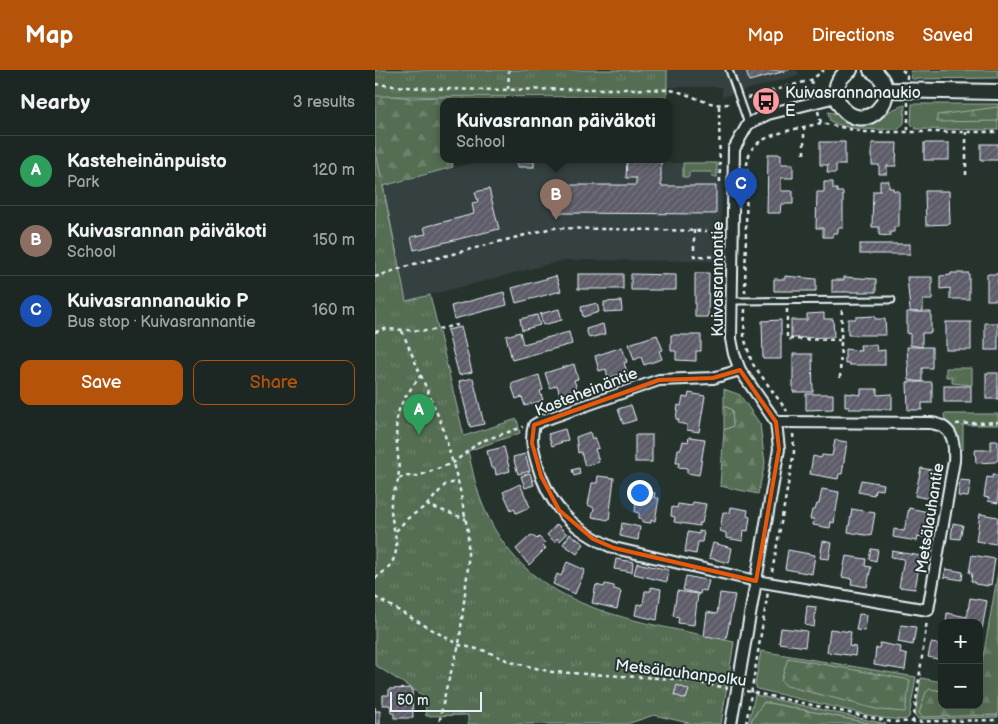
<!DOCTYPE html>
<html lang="en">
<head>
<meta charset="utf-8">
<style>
  :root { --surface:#1c2622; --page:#252e2a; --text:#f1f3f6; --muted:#a0a5a5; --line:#3a4340; --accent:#b45309 }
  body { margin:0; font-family:"Balsamiq Sans",sans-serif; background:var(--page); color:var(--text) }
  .controls { position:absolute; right:15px; bottom:15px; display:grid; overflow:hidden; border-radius:10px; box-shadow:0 5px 20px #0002 }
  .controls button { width:45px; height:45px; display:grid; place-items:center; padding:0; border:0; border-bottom:1px solid var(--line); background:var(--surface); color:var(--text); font:25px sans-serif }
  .scale { position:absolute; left:15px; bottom:12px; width:92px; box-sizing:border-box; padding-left:5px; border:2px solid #e8f1f8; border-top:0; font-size:14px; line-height:18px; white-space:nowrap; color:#e8f1f8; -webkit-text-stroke:4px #26332d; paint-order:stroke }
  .you { position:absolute; left:264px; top:422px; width:18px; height:18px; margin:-12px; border:4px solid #fff; border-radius:50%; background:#1a73e8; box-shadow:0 0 0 8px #1a73e833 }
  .badge { display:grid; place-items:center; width:32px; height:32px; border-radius:50%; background:var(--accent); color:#fff; font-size:16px; font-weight:700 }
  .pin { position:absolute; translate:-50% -41px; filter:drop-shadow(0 1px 2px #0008) }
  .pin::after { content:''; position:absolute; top:26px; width:18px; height:15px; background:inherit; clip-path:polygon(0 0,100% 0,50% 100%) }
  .popup { position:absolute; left:65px; top:28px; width:232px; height:65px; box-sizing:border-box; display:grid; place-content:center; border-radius:10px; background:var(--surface); filter:drop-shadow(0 1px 4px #0005); font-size:16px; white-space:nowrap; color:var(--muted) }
  .popup b { font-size:19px; color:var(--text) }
  .popup::after { content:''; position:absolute; left:50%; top:100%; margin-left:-10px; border:10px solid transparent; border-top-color:var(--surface) }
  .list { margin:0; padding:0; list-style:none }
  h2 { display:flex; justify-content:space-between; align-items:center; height:65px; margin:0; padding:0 20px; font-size:21px }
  h2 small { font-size:16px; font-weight:400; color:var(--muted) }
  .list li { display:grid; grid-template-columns:32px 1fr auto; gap:15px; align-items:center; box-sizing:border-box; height:70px; padding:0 20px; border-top:1px solid var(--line) }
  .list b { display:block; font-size:19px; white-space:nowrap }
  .list p { margin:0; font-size:16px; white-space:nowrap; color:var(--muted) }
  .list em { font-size:16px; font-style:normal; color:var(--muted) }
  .actions { display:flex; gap:10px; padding:15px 20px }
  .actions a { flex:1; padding:11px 0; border:1px solid var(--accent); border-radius:10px; text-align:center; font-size:18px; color:var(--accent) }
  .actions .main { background:var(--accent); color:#fff }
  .map { position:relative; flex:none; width:623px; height:654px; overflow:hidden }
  header { display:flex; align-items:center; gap:30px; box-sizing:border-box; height:70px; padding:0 25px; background:var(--accent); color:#fff }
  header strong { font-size:24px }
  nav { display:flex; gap:28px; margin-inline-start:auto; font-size:18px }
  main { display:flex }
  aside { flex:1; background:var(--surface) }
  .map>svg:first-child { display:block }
</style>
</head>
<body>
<header>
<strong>Map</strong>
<nav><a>Map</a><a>Directions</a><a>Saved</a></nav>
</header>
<main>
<aside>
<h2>Nearby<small>3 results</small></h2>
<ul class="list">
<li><span class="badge" style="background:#2e9e5b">A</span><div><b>Kasteheinänpuisto</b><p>Park</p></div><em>120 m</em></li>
<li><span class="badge" style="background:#8d6e63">B</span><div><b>Kuivasrannan päiväkoti</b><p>School</p></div><em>150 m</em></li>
<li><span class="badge" style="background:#1a4fb4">C</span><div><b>Kuivasrannanaukio P</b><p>Bus stop · Kuivasrannantie</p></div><em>160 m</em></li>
</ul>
<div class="actions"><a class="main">Save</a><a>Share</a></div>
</aside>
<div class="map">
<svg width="623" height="654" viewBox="0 0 623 654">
  <defs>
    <pattern id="forest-firs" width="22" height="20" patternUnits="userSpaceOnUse" patternTransform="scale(1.25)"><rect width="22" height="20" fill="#556d52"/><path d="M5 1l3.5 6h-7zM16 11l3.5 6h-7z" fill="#6d826c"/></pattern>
    <pattern id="park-tufts" width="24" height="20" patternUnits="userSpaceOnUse" patternTransform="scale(1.25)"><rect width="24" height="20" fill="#556d52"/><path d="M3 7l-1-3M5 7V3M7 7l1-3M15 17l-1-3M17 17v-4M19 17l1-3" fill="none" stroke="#6d826c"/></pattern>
    <pattern id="building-hatch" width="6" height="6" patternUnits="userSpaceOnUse" patternTransform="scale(1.25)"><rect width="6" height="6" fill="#5d5c68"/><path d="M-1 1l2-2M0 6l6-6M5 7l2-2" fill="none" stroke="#74747e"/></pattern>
  </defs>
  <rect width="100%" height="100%" fill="#26332d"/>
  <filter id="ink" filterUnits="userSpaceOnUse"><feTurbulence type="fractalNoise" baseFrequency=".02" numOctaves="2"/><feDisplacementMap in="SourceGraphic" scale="10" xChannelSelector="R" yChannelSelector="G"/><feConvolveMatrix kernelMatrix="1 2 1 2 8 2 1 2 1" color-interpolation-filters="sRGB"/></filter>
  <g filter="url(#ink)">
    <g fill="#363f3f">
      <path d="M 292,0 L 422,0 L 424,5 L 347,27 L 347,17 L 292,17 Z"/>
      <path d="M 245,26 L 292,27 L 292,31 L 140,31 L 140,27 L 244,28 Z"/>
      <path d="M 112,89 L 292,89 L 292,93 L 347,93 L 346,191 L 190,190 L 31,231 L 8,116 Z"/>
    </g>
    <g fill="#556d52" stroke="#9eafa5">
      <path d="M 623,0 L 623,8 L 537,9 L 535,1 Z"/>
      <path d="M 537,34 L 623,34 L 623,60 L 541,59 L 536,54 Z"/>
      <path d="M 530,35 L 529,53 L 524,59 C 502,59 475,62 455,51 L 453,42 C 462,43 468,48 476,51 C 497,56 511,40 530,35 Z"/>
      <path d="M 308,93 L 342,93 L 342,107 L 337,107 L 336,102 L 314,102 L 314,107 L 308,107 Z"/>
      <path d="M 569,344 L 623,344 L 623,355 L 588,355 L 588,380 L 585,379 L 581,364 L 570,352 Z"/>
      <path d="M 386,581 L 541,607 L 534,647 L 530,650 L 506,648 L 382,619 L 380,614 Z"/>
      <path d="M 546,608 L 567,612 L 567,621 L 555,619 L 547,646 L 623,645 L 623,647 L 543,649 L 540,645 Z"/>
      <path d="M 380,625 L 511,654 L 498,654 L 389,632 L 377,649 L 376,654 L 373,654 Z"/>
    </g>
    <g fill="url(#forest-firs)" stroke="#9eafa5">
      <path d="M 0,24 L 36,28 L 130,25 L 130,31 L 69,31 L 69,89 L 77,89 L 78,97 L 8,116 L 22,185 L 0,198 Z"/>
      <path d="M 623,37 L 623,51 L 562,52 L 562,45 Z"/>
      <path d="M 349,319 L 365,325 L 385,354 L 390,393 L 383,424 L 345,416 L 349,360 L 358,356 L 357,340 L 349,336 Z"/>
      <path d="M 623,502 L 623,645 L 547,647 L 544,643 L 551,622 L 555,619 L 567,621 L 567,635 L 604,635 L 604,610 Z"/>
      <path d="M 413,588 L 535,610 L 530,642 L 505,640 L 412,616 L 406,611 Z"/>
      <path d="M 389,632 L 498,654 L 376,654 L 377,649 Z"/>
    </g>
    <g fill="url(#park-tufts)" stroke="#9eafa5">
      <path d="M 0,0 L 292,0 L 292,27 L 0,26 Z"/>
      <path d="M 0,77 L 31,231 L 55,225 L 89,366 L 142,349 L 145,363 L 93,381 C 98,401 101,421 110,440 C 155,544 262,549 359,572 L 346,654 L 318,654 L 279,645 L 252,654 L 93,654 L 93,645 L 51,646 L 50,627 L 0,595 Z"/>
      <path d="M 571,298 L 597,298 L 597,315 L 577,313 L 577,307 L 571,307 Z"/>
      <path d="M 349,336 L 357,340 L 358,356 L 349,360 Z"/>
    </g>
    <g fill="url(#building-hatch)" stroke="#e8f1f8">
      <path d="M 371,0 L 414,0 L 374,11 Z"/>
      <path d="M 445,72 L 470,72 L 470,95 L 461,95 L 461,103 L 452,103 L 453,95 L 445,95 Z"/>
      <path d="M 497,73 L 522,73 L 521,96 L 512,96 L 512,104 L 504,104 L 504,95 L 497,95 Z"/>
      <rect x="549" y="73" width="25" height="17"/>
      <rect x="606" y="74" width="17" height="16"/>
      <path d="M 393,84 L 406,84 L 406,94 L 418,94 L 418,108 L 406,108 L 406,121 L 418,121 L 418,134 L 406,134 L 405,143 L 392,143 Z"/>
      <path d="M 252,89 L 286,89 L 286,116 L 341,116 L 341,144 L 180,143 L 180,115 L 261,115 L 261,108 L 251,108 Z"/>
      <rect x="142" y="91" width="17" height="6"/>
      <path d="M 505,111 L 514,111 L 514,118 L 518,118 L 519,121 L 524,121 L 524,157 L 519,157 L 519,162 L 515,162 L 515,166 L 504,165 L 504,157 L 497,157 L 498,121 L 505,121 Z"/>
      <path d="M 449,112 L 458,112 L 458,119 L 462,119 L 462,122 L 468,122 L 468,158 L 463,158 L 463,163 L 458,163 L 458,167 L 448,167 L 448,158 L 441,158 L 442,122 L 449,122 Z"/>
      <path d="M 114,119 L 124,159 L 39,180 L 36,167 L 51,164 L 49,157 L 99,144 L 97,133 L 103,132 L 100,122 Z"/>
      <path d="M 550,121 L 574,121 L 575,154 L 551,155 Z"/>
      <rect x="485" y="174" width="50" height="10"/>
      <path d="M 320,203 L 334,203 L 333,247 L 320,247 Z"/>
      <path d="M 576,203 L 594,203 L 594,229 L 575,229 L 575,218 L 565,219 L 565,206 L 576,205 Z"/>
      <rect x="203" y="204" width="45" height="15"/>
      <path d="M 256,204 L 301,205 L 301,220 L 256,220 Z"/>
      <rect x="612" y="204" width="11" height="26"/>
      <path d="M 181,206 L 186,221 L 141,233 L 137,218 Z"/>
      <path d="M 410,206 L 441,209 L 441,221 L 399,221 L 399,209 L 410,209 Z"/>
      <path d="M 469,207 L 501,209 L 501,222 L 457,222 L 457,210 L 469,210 Z"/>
      <path d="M 532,207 L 557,207 L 557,230 L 548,230 L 548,242 L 536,242 L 535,240 Z"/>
      <path d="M 129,222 L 132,235 L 79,249 L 76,236 Z"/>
      <path d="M 246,231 L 247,241 L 229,242 L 229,232 Z"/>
      <path d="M 222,233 L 224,242 L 208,247 L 206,237 Z"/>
      <path d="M 184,239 L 187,250 L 168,255 L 165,244 Z"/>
      <path d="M 532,242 L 556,242 L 556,263 L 547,263 L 547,277 L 535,275 L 535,263 L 532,264 Z"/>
      <path d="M 449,243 L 449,249 L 458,249 L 459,267 L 416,268 L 416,250 L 432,250 L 432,244 Z"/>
      <path d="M 162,245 L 165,255 L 147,260 L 145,249 Z"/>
      <path d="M 500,246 L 500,249 L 510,249 L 511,265 L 473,265 L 473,249 L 481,249 L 481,247 Z"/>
      <path d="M 406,250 L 406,289 L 388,289 L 387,251 Z"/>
      <rect x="571" y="252" width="25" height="28"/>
      <rect x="610" y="253" width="13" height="27"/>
      <path d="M 228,254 L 230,264 L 214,268 L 211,259 Z"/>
      <path d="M 86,257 L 97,302 L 84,305 L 72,260 Z"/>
      <path d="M 145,262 L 148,274 L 194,262 L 197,274 L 137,290 L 131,266 Z"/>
      <path d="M 282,265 L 288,280 L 284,281 L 287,289 L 269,295 L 266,287 L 259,290 L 254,274 Z"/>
      <path d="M 296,265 L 326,265 L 326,281 L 321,281 L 321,291 L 301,290 L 301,281 L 296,281 Z"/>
      <path d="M 485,275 L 501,275 L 502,281 L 510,280 L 510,295 L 474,295 L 474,293 L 470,293 L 470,279 L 486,281 Z"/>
      <path d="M 247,277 L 252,292 L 249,293 L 252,302 L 233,308 L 231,299 L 224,301 L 220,286 Z"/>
      <path d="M 532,277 L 557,277 L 557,298 L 547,298 L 547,312 L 534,310 Z"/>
      <path d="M 418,284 L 437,284 L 438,322 L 418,322 Z"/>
      <path d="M 199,294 L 203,309 L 199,310 L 202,319 L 185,325 L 182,315 L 175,318 L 170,303 Z"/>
      <rect x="611" y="303" width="12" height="26"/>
      <path d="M 164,305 L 168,320 L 165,321 L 168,330 L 150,336 L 147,327 L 141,329 L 136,314 Z"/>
      <path d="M 98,308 L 109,354 L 95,357 L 84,311 Z"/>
      <path d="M 532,312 L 557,312 L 557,333 L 547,333 L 547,340 L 533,340 Z"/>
      <rect x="569" y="316" width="27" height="16"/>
      <path d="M 486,319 L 502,319 L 502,325 L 517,324 L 517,339 L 474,339 L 474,337 L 470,337 L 470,323 L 486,325 Z"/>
      <path d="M 314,323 L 330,326 L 324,362 L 312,360 L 312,355 L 303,353 L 304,350 L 301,349 L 303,335 L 306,336 L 308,327 L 313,328 Z"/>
      <path d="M 431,324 L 458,324 L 458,339 L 431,340 Z"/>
      <path d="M 256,335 L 261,350 L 248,354 L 243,339 Z"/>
      <path d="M 190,359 L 193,370 L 177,376 L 173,364 Z"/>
      <path d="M 215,362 L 217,369 L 220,367 L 224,378 L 220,379 L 224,392 L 210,396 L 206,382 L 203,383 L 201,367 Z"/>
      <rect x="260" y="365" width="17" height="27"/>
      <path d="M 314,367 L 330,369 L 324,405 L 312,403 L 312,398 L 303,397 L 304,393 L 301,393 L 303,379 L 306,379 L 308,371 L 313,372 Z"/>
      <path d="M 460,370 L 472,372 L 467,404 L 464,404 L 463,409 L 435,404 L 438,386 L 446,388 L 447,385 L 457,386 Z"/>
      <path d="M 616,371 L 623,371 L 623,390 L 620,392 L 601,393 L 600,380 L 616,380 Z"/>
      <path d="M 129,377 L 135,401 L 121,405 L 120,398 L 116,398 L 112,381 Z"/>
      <path d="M 150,384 L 155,401 L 143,404 L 138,387 Z"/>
      <path d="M 204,398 L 205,404 L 199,406 L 197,400 Z"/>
      <path d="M 546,398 L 561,401 L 560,409 L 564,410 L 560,430 L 540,426 Z"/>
      <path d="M 155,403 L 159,415 L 150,418 L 146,406 Z"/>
      <path d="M 618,404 L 623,405 L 623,433 L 613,431 L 614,428 L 609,427 L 612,407 L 617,408 Z"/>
      <path d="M 223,406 L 239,408 L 234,450 L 217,447 L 219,438 L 213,435 L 217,413 L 222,413 Z"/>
      <path d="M 486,410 L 509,414 L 508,420 L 500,419 L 499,425 L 483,422 Z"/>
      <path d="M 585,410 L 596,411 L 593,427 L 583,426 Z"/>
      <path d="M 145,414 L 155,437 L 141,443 L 139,438 L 136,440 L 128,422 Z"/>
      <path d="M 447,419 L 464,422 L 459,453 L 456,452 L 455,458 L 438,455 L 439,449 L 435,449 L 437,440 L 440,440 L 442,434 L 444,434 Z"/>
      <path d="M 262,420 L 280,423 L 279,428 L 284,428 L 280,451 L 276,450 L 276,453 L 267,452 L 267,449 L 264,448 L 264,443 L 260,442 Z"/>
      <path d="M 318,432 L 331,434 L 327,453 L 324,453 L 324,456 L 299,452 L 300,447 L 296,446 L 297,437 L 302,438 L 303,434 L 317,436 Z"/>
      <path d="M 356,437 L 373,440 L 372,446 L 375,447 L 373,461 L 369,460 L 368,471 L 351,468 L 351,463 L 345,461 L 348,442 L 355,443 Z"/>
      <path d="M 534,438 L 553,442 L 552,447 L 555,448 L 552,461 L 549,460 L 548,467 L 543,466 L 542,471 L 518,467 L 519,459 L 529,461 Z"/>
      <path d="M 477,439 L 500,443 L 496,466 L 473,462 Z"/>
      <path d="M 605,444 L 623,447 L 621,474 L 601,471 Z"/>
      <path d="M 247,453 L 265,457 L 263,470 L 245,466 Z"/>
      <path d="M 578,453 L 588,455 L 585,469 L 576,468 Z"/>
      <path d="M 182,454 L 192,464 L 185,471 L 182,468 L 180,472 L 172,465 Z"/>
      <path d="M 324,461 L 329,462 L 327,472 L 323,472 L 321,484 L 310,482 L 313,462 L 324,464 Z"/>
      <path d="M 195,464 L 209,474 L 202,484 L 188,474 Z"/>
      <path d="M 156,465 L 162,469 L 164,467 L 170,473 L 168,475 L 171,478 L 154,495 L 141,479 Z"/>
      <path d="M 448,471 L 457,473 L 454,489 L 445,488 Z"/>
      <path d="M 338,473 L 357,478 L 354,493 L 334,488 Z"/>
      <path d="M 496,479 L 503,480 L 501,491 L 494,489 Z"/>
      <path d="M 413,480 L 440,485 L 437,504 L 410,499 Z"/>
      <path d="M 517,481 L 546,486 L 540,519 L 524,517 L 529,489 L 516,487 Z"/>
      <path d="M 597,485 L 620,489 L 616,515 L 613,514 L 613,516 L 600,514 L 600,512 L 596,511 L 597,503 L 594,503 Z"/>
      <path d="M 471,486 L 491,489 L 490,496 L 496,497 L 492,517 L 476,514 L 477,509 L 467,507 Z"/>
      <path d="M 241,489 L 258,492 L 257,502 L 239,499 Z"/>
      <path d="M 192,492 L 210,500 L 200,524 L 178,514 L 182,504 L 186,506 Z"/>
      <path d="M 262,493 L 294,500 L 292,512 L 259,504 Z"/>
      <path d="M 571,499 L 588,502 L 587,510 L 569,507 Z"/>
      <path d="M 311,506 L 334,511 L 331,521 L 326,520 L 325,524 L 308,520 Z"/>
      <path d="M 230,514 L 239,516 L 239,519 L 246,521 L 242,539 L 217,533 L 221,515 L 229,517 Z"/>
      <path d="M 276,517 L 286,519 L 282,550 L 260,545 L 262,534 L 268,535 L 270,521 L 276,521 Z"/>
      <path d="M 302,521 L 323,524 L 319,555 L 303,553 L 304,547 L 298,546 Z"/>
      <path d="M 345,523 L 360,525 L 351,569 L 329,566 L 332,542 L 342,544 Z"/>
      <path d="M 595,528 L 612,531 L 607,559 L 604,559 L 604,553 L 571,553 L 572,543 L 592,547 Z"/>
      <path d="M 432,536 L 441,537 L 439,557 L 430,555 Z"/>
      <path d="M 484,544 L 492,545 L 490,561 L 481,560 Z"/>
      <path d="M 526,555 L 541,557 L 538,575 L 523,572 Z"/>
      <path d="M 406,558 L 432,561 L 430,577 L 404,573 Z"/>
      <path d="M 455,559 L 476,562 L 474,576 L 481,577 L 480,586 L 452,582 Z"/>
      <path d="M 505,573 L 526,577 L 525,583 L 532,585 L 530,600 L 499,595 L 501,578 L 504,578 Z"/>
      <path d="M 556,573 L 567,575 L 567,590 L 553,587 Z"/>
      <path d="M 302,615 L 314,620 L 311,629 L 299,625 Z"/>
      <path d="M 37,618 L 38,648 L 19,648 L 19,643 L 16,643 L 15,635 L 8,635 L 8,625 L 14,625 L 14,619 Z"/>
      <path d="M 0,637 L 0,641 L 5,641 L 5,654 L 0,654 Z"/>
    </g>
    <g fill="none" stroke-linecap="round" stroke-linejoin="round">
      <g stroke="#e8f1f8" stroke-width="9">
        <g id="lane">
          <path d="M 354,0 L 373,54"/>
          <path d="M 356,231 L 517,230"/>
        </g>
      </g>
      <g stroke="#e8f1f8" stroke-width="14">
        <g id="street">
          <path d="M 365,300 L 338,308 L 284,310 L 166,351 L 159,355 C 155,369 158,379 162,393 C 174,437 198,460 239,478 L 381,511 L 553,540 L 579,391 C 580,372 578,356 556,353 L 401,352"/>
          <path d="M 356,654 L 404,379 L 401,352 L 365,300 L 359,284 L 356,269 L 359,79 L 373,54 L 393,44 L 461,27"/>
        </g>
      </g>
      <g stroke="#e8f1f8" stroke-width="18">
        <g id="secondary">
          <path d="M 475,0 C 440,22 479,65 503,40 C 508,35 511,28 510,22 C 510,12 504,4 496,0"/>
          <path d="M 511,20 L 623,22"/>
        </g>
      </g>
      <g stroke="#e8f1f8" stroke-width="2.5" stroke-dasharray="4 4" stroke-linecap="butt">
        <path d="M 527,0 L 532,4 L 532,9"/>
        <path d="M 436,10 L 439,23"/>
        <path d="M 0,14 C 96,25 195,16 292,20 C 315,21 334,40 357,33"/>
        <path d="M 133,19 L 134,0"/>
        <path d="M 398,21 L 401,28"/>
        <path d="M 372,28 L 436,10 L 449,0"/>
        <path d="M 533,32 L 533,61"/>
        <path d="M 344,36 L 345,112 L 347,112"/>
        <path d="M 443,41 L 446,53 L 489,62 L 623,62"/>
        <path d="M 429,84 L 429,57"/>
        <path d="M 591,105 L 591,62"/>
        <path d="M 319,160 L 319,186 L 347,187"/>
        <path d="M 0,207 L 39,194 L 177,158 L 332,161"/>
        <path d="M 370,223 L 372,94 C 373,90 374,83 377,79 C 388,63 428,58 446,53"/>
        <path d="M 370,239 L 369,267 L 377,293 L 412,341"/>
        <path d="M 412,239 L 412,269 L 465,270"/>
        <path d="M 27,261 L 67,355 L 84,415 L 93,462 L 93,497 L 84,575 L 71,619 L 64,654"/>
        <path d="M 0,262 L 10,259 L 53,261 L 83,255"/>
        <path d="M 465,308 L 467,237"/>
        <path d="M 581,354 L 623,352"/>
        <path d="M 24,409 L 29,406 L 43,406 L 78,393 L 104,372 L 148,357"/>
        <path d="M 52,435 L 70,415 L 83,411"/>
        <path d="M 21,461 L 32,449 L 52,435 L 91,449"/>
        <path d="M 397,502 L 419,382 L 418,362"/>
        <path d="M 0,508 C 37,485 14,462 16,432 C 17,425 22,417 23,410 C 26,394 19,368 22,348 C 25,331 36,319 46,305"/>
        <path d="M 0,527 L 84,575 L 111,581 L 136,592 L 177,602 L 300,609 L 353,618"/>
        <path d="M 371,621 L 517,652 L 623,650"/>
        <path d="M 538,653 L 552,550"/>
        <path d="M 371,654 L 393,522"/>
      </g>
      <use href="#lane" stroke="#26332d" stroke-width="5"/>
      <use href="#street" stroke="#26332d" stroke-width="10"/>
      <use href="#secondary" stroke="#26332d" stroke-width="14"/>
    </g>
  </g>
  <path fill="none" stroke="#e8590c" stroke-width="4" stroke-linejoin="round" d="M 365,300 L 401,352 L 404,379 L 381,511 L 239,478 L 218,469 L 184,440 L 166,406 L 157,373 L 159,355 L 284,310 L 338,308 Z"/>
  <defs>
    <g id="bus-disc" transform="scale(1.4375)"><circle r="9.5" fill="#ff9aa2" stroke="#26332d"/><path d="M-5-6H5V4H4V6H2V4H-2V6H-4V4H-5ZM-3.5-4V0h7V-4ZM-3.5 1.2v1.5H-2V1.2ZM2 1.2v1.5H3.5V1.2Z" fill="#111"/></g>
  </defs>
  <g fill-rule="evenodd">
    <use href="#bus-disc" x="391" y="31"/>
  </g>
  <g text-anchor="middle" stroke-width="4" stroke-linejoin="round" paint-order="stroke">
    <g font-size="16" fill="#e8f1f8" stroke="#26332d" text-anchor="start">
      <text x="410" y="28">Kuivasrannanaukio<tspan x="410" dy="18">E</tspan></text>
    </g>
    <g font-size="16" fill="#e8f1f8" stroke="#26332d">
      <text transform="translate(342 209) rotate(-90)" y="6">Kuivasrannantie</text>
      <text transform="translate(211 321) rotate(-21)" y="6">Kasteheinäntie</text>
      <text transform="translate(554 448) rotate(-81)" y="6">Metsälauhantie</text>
      <text transform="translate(306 602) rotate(7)" y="6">Metsälauhanpolku</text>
    </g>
  </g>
</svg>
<div class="controls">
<button>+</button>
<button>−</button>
</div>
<div class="scale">50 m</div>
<div class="you"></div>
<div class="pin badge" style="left:44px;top:365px;background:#2e9e5b">A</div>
<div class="pin badge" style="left:181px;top:150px;background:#8d6e63">B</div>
<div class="popup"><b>Kuivasrannan päiväkoti</b>School</div>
<div class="pin badge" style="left:366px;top:139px;background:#1a4fb4">C</div>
</div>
</main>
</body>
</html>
